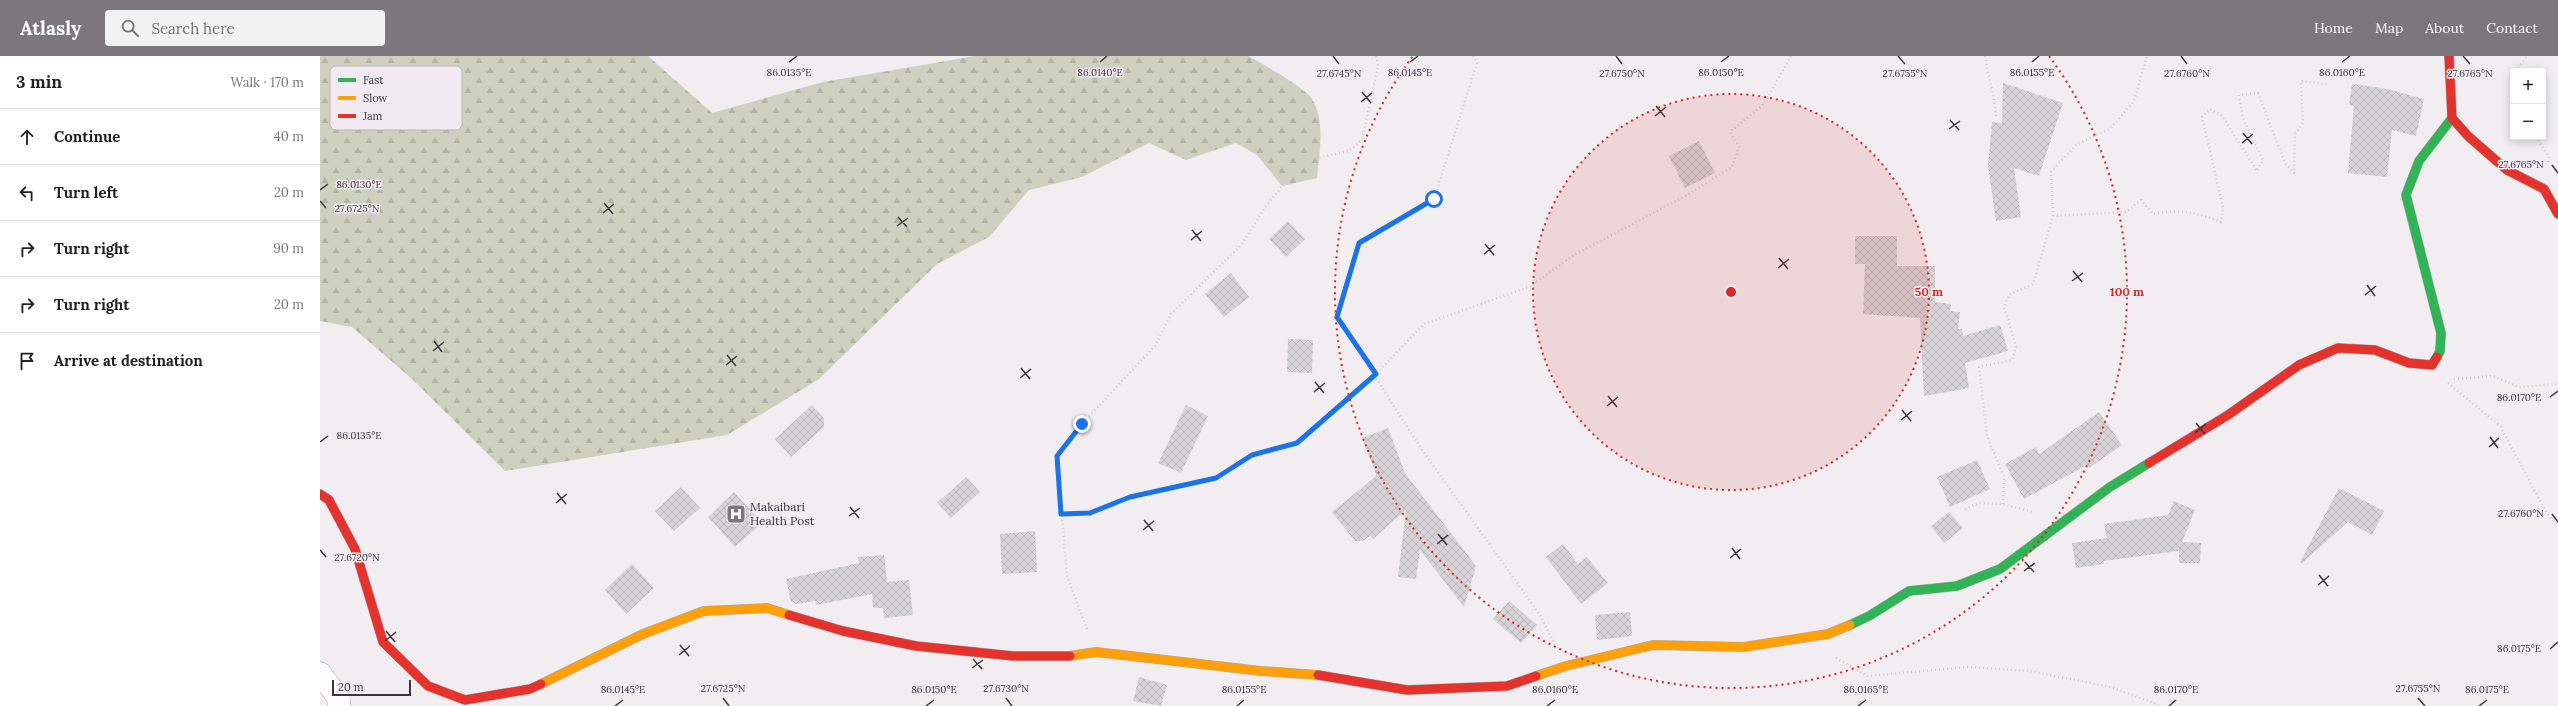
<!DOCTYPE html>
<html lang="en">
<head>
<meta charset="utf-8">
<style>
  :root { --surface:#fff; --page:#f2f2f2; --text:#202124; --muted:#757577; --line:#e0e0e0; --accent:#7b777a }
  body { margin:0; font-family:Lora,serif; background:var(--page); color:var(--text) }
  .controls { position:absolute; right:12px; top:12px; display:grid; overflow:hidden; border-radius:4px; box-shadow:0 2px 10px #0003 }
  .controls button { width:36px; height:36px; display:grid; place-items:center; padding:0; border:0; border-bottom:1px solid var(--line); background:var(--surface); color:var(--text); font:20px sans-serif }
  .scale { position:absolute; left:12px; bottom:10px; width:79px; box-sizing:border-box; padding-left:4px; border:2px solid #3b383a; border-top:0; font-size:11px; line-height:14px; white-space:nowrap; color:#3b383a; -webkit-text-stroke:3px #f3ebf3; paint-order:stroke }
  .stop { position:absolute; width:12px; height:12px; margin:-9px; border:3px solid #1a73e8; border-radius:50%; background:#fff }
  .stop.end { background:#1a73e8; border-color:#fff; box-shadow:0 1px 4px #0008 }
  .list { margin:0; padding:0; list-style:none }
  h2 { display:flex; justify-content:space-between; align-items:center; height:52px; margin:0; padding:0 16px; font-size:17px }
  h2 small { font-size:13px; font-weight:400; color:var(--muted) }
  .list li { display:grid; grid-template-columns:26px 1fr auto; gap:12px; align-items:center; box-sizing:border-box; height:56px; padding:0 16px; border-top:1px solid var(--line) }
  .list b { display:block; font-size:15px; white-space:nowrap }
  .list em { font-size:13px; font-style:normal; color:var(--muted) }
  .icon { flex:none; width:22px; height:22px; fill:none; stroke:currentColor; stroke-width:2; stroke-linecap:round; stroke-linejoin:round }
  .map { position:relative; flex:none; width:2238px; height:650px; overflow:hidden }
  header { display:flex; align-items:center; gap:24px; box-sizing:border-box; height:56px; padding:0 20px; background:var(--accent); color:#fff }
  header strong { font-size:19px }
  nav { display:flex; gap:22px; margin-inline-start:auto; font-size:14px }
  .search { width:280px; height:36px; background:var(--page); display:flex; align-items:center; gap:10px; box-sizing:border-box; padding:0 14px; border-radius:4px; color:var(--muted); font-size:15px }
  main { display:flex }
  aside { flex:1; background:var(--surface) }
  .map>svg:first-child { display:block }
</style>
</head>
<body>
<header>
<strong>Atlasly</strong>
<div class="search"><svg class="icon" aria-label="search" viewBox="0 0 24 24"><circle cx="10" cy="10" r="6"/><path d="M15 15l6 6"/></svg>Search here</div>
<nav><a>Home</a><a>Map</a><a>About</a><a>Contact</a></nav>
</header>
<main>
<aside>
<h2>3 min<small>Walk · 170 m</small></h2>
<ul class="list">
<li><svg class="icon" aria-label="ahead" viewBox="0 0 24 24"><path d="M12 20V5M6 11l6-6 6 6"/></svg><div><b>Continue</b></div><em>40 m</em></li>
<li><svg class="icon" aria-label="left" viewBox="0 0 24 24"><path d="M17 20v-9H6M10 6l-5 5 5 5"/></svg><div><b>Turn left</b></div><em>20 m</em></li>
<li><svg class="icon" aria-label="right" viewBox="0 0 24 24"><path d="M7 20v-9h11M14 6l5 5-5 5"/></svg><div><b>Turn right</b></div><em>90 m</em></li>
<li><svg class="icon" aria-label="right" viewBox="0 0 24 24"><path d="M7 20v-9h11M14 6l5 5-5 5"/></svg><div><b>Turn right</b></div><em>20 m</em></li>
<li><svg class="icon" aria-label="arrive" viewBox="0 0 24 24"><path d="M6 21V4h12l-3 4 3 4H6"/></svg><div><b>Arrive at destination</b></div></li>
</ul>
</aside>
<div class="map">
<svg width="2238" height="650" viewBox="0 0 2238 650">
  <defs>
    <pattern id="forest-firs" width="22" height="20" patternUnits="userSpaceOnUse"><rect width="22" height="20" fill="#ced1c0"/><path d="M5 1l3.5 6h-7zM16 11l3.5 6h-7z" fill="#b2b4a6"/></pattern>
    <pattern id="building-cross-hatch" width="8" height="8" patternUnits="userSpaceOnUse"><rect width="8" height="8" fill="#d7d4d7"/><path d="M0 0l8 8M0 8l8-8" fill="none" stroke="#b9b7b9"/></pattern>
  </defs>
  <rect width="100%" height="100%" fill="#f1edf1"/>
  <path fill="url(#forest-firs)" d="M 0,0 L 328,0 L 392,57 L 503,26 L 655,0 L 928,0 C 941,7 986,32 992,43 C 1006,66 999,97 997,122 L 962,130 L 937,99 L 916,87 L 866,104 L 829,87 L 762,121 L 709,134 L 669,181 L 617,208 L 499,323 L 407,379 L 185,415 L 92,323 L 32,271 L 0,265 Z"/>
  <g fill="url(#building-cross-hatch)">
    <path d="M 1683,27 L 1743,47 L 1719,120 L 1694,112 L 1701,161 L 1676,165 L 1668,110 L 1672,66 L 1682,67 Z"/>
    <path d="M 2032,28 L 2068,33 L 2104,43 L 2096,80 L 2072,74 L 2067,121 L 2028,117 L 2034,50 L 2029,49 Z"/>
    <path d="M 1379,85 L 1395,117 L 1365,132 L 1349,100 Z"/>
    <path d="M 968,165 L 985,183 L 966,201 L 949,183 Z"/>
    <path d="M 1535,180 L 1577,180 L 1577,210 L 1615,210 L 1615,246 L 1631,248 L 1630,255 L 1640,256 L 1638,273 L 1642,273 L 1643,280 L 1680,269 L 1688,295 L 1645,307 L 1649,332 L 1604,340 L 1600,262 L 1543,258 L 1545,208 L 1535,208 Z"/>
    <path d="M 911,217 L 929,241 L 904,261 L 885,238 Z"/>
    <path d="M 968,283 L 993,284 L 992,317 L 967,316 Z"/>
    <path d="M 492,349 L 504,362 L 504,371 L 471,401 L 455,383 Z"/>
    <path d="M 866,349 L 888,360 L 861,417 L 838,407 Z"/>
    <path d="M 1779,356 L 1802,389 L 1769,412 L 1767,409 L 1704,443 L 1685,408 L 1716,391 L 1719,398 Z"/>
    <path d="M 1068,372 L 1085,417 L 1156,510 L 1144,551 L 1100,494 L 1096,523 L 1078,521 L 1086,454 L 1053,483 L 1050,480 L 1043,485 L 1035,485 L 1012,456 L 1055,421 L 1056,418 L 1042,382 Z"/>
    <path d="M 1657,404 L 1670,433 L 1630,451 L 1617,421 Z"/>
    <path d="M 646,421 L 660,436 L 631,462 L 617,447 Z"/>
    <path d="M 361,431 L 380,452 L 354,475 L 335,455 Z"/>
    <path d="M 2019,432 L 2064,455 L 2052,479 L 2028,466 L 1982,507 L 1980,506 Z"/>
    <path d="M 414,436 L 442,467 L 415,491 L 388,461 Z"/>
    <path d="M 1854,445 L 1875,454 L 1862,486 L 1881,487 L 1880,507 L 1859,507 L 1859,492 L 1858,495 L 1784,505 L 1784,508 L 1756,512 L 1752,487 L 1787,482 L 1784,468 L 1848,459 Z"/>
    <path d="M 1629,456 L 1643,472 L 1624,487 L 1611,470 Z"/>
    <path d="M 715,475 L 717,516 L 682,518 L 680,478 Z"/>
    <path d="M 1243,488 L 1258,508 L 1267,501 L 1288,527 L 1261,548 L 1226,501 Z"/>
    <path d="M 564,499 L 567,526 L 589,524 L 593,559 L 564,562 L 563,552 L 553,552 L 552,538 L 496,549 L 495,545 L 477,548 L 471,546 L 466,523 L 539,507 L 538,501 Z"/>
    <path d="M 312,508 L 334,532 L 306,558 L 285,534 Z"/>
    <path d="M 1189,545 L 1217,569 L 1201,587 L 1173,563 Z"/>
    <path d="M 1310,556 L 1312,580 L 1277,584 L 1275,559 Z"/>
    <path d="M 819,621 L 847,629 L 841,650 L 813,645 Z"/>
  </g>
  <g fill="none" stroke-linecap="round" stroke-linejoin="round">
    <g stroke="#afacae" stroke-width="23">
      <path id="street" d="M 0,617 L 19,643 L 19,650"/>
    </g>
    <g stroke="#afacae" stroke-width="10">
      <g id="fast">
        <path d="M 2117,301 L 2120,295 L 2121,277 L 2086,139 L 2099,105 L 2132,62"/>
        <path d="M 1530,569 L 1549,560 L 1589,535 L 1637,530 L 1680,513 L 1790,431 L 1829,407"/>
      </g>
    </g>
    <g stroke="#afacae" stroke-width="10">
      <g id="slow">
        <path d="M 750,600 L 776,596 L 941,615 L 998,619"/>
        <path d="M 1216,620 L 1246,610 L 1333,589 L 1424,591 L 1508,578 L 1530,569"/>
        <path d="M 221,628 L 323,578 L 384,555 L 447,552 L 469,559"/>
      </g>
    </g>
    <g stroke="#afacae" stroke-width="10">
      <g id="jam">
        <path d="M 2129,0 L 2132,62 L 2148,80 L 2187,114 L 2224,133 L 2238,158"/>
        <path d="M 1829,407 L 1908,359 L 1979,309 L 2018,292 L 2055,294 L 2089,307 L 2112,309 L 2117,301"/>
        <path d="M 0,438 L 9,444 L 35,493 L 63,586 L 108,630 L 145,644 L 210,633 L 221,628"/>
        <path d="M 469,559 L 523,575 L 596,590 L 693,600 L 750,600"/>
        <path d="M 998,619 L 1087,634 L 1187,630 L 1216,620"/>
      </g>
    </g>
    <g stroke="#cdcdcd" stroke-width="2.5" stroke-dasharray="1 3" stroke-linecap="butt">
      <path d="M 1153,0 L 1157,7 L 1114,143 L 1039,187 L 1017,261 L 1100,391 L 1220,559 L 1235,589"/>
      <path d="M 1665,0 C 1668,21 1675,40 1676,62"/>
      <path d="M 2196,15 L 2207,0"/>
      <path d="M 2216,81 L 2229,101 L 2228,108"/>
      <path d="M 1733,160 L 1731,116 L 1756,89 L 1791,72 L 1814,45 L 1827,0"/>
      <path d="M 2134,323 L 2173,320 L 2199,331 L 2238,328"/>
      <path d="M 2128,327 L 2180,370 L 2225,454 L 2238,470"/>
      <path d="M 1683,448 L 1684,421 L 1667,380 L 1659,311 L 1692,304 L 1696,290 L 1684,251 L 1689,239 L 1713,228 L 1733,160 L 1806,156 L 1821,144 L 1833,158 C 1858,152 1878,157 1901,166 L 1903,151 L 1882,61 L 1890,53 L 1902,60 L 1937,115 L 1943,104 L 1923,62 L 1919,39 L 1938,37 L 1965,107 L 1974,117 L 1975,78 L 1983,67 L 1981,25 L 2007,28"/>
      <path d="M 1645,453 L 1659,447 L 1683,448 L 1713,456"/>
      <path d="M 741,458 L 770,457 L 810,441 L 896,422 L 932,399 L 977,387 L 1056,318 L 1104,268 L 1209,231 L 1254,199 L 1369,138 L 1412,111 L 1419,91 L 1410,76 L 1444,48 L 1471,0"/>
      <path d="M 767,573 L 747,520 L 737,400 L 762,368 L 835,290 L 851,258 L 921,189 L 946,150 L 983,105 L 1029,95 L 1042,84 L 1058,10 L 1056,0"/>
      <path d="M 1516,602 L 1548,620 L 1647,611 L 1709,615 L 1791,631 L 1841,650"/>
    </g>
    <use href="#street" stroke="#fdfcfd" stroke-width="22"/>
    <use href="#fast" stroke="#30b455" stroke-width="9"/>
    <use href="#slow" stroke="#ff9f0a" stroke-width="9"/>
    <use href="#jam" stroke="#e5322d" stroke-width="9"/>
  </g>
  <g fill="none" stroke-linecap="round" stroke-linejoin="round">
    <path stroke="#1a73e8" stroke-width="5" d="M 762,368 L 737,400 L 741,458 L 770,457 L 810,441 L 896,422 L 932,399 L 977,387 L 1056,318 L 1017,261 L 1039,187 L 1114,143"/>
  </g>
  <path fill="none" stroke="#3b383a" stroke-width="1.5" d="M 1013,0 L 1019,8M 1296,0 L 1302,8M 1578,0 L 1585,8M 1861,0 L 1867,8M 2143,0 L 2150,8M 469,6 L 477,0M 780,6 L 787,0M 1090,6 L 1098,0M 1401,6 L 1409,0M 1712,6 L 1719,0M 2022,6 L 2030,0M 1042,36 L 1051,47M 1041,46 L 1052,37M 1336,50 L 1345,61M 1335,60 L 1346,51M 1630,64 L 1639,74M 1629,73 L 1640,65M 1923,77 L 1932,88M 1922,87 L 1933,78M 2232,109 L 2238,117M 0,134 L 8,128M 0,145 L 6,152M 284,147 L 293,158M 283,157 L 294,148M 578,161 L 587,171M 577,170 L 588,162M 872,174 L 881,185M 871,184 L 882,175M 1165,188 L 1174,199M 1164,198 L 1175,189M 1459,202 L 1468,213M 1458,212 L 1469,203M 1753,215 L 1762,226M 1752,225 L 1763,217M 2047,229 L 2055,240M 2045,239 L 2056,230M 114,285 L 122,296M 113,295 L 124,286M 407,299 L 416,310M 406,309 L 417,300M 701,312 L 710,323M 700,322 L 711,313M 995,326 L 1004,337M 994,336 L 1005,327M 1288,340 L 1297,351M 2230,341 L 2238,335M 1287,350 L 1298,341M 1582,354 L 1591,365M 1581,364 L 1592,355M 1876,367 L 1885,378M 1875,377 L 1886,368M 2170,381 L 2178,392M 0,386 L 8,380M 2169,391 L 2179,382M 237,437 L 246,448M 236,447 L 247,438M 530,451 L 539,462M 2232,458 L 2238,466M 529,460 L 540,452M 824,464 L 833,475M 823,474 L 834,465M 1118,478 L 1127,489M 1117,488 L 1128,479M 1412,492 L 1420,503M 0,494 L 6,501M 1410,502 L 1421,493M 1705,506 L 1714,516M 1704,515 L 1715,507M 1999,519 L 2008,530M 1998,529 L 2009,520M 66,575 L 75,586M 65,585 L 76,576M 360,589 L 369,600M 2230,593 L 2238,586M 359,599 L 370,590M 653,603 L 662,613M 652,612 L 663,604M 403,642 L 409,650M 686,642 L 692,650M 2098,642 L 2105,650M 295,650 L 303,644M 606,650 L 614,644M 917,650 L 924,644M 1227,650 L 1235,644M 1538,650 L 1546,644M 1849,650 L 1856,644M 2159,650 L 2167,644"/>
  <circle cx="1411" cy="236" r="198" fill="#d62828" fill-opacity=".12"/>
  <g fill="none" stroke="#d62828" stroke-width="2" stroke-dasharray="2 4">
    <circle cx="1411" cy="236" r="198"/>
    <path d="M1729 0A396 396 0 1 1 1093 0"/>
  </g>
  <defs>
    <g id="hospital-square" transform="scale(1)"><rect x="-9" y="-9" width="18" height="18" rx="4" fill="#7b777a" stroke="#f3ebf3"/><path d="M-5-5h3v3.5h4V-5h3V5h-3V1.5h-4V5h-3Z" fill="#fff"/></g>
  </defs>
  <g fill-rule="evenodd">
    <use href="#hospital-square" x="416" y="458"/>
  </g>
  <g text-anchor="middle" stroke-width="3" stroke-linejoin="round" paint-order="stroke">
    <g font-size="12" fill="#3b383a" stroke="#f3ebf3" text-anchor="start">
      <text x="430" y="455">Makaibari<tspan x="430" dy="14">Health Post</tspan></text>
    </g>
  </g>
  <rect x="10" y="10" width="132" height="64" rx="6" fill="#f3ebf3" stroke="#bcb5bc" stroke-width="1"/>
  <rect x="18" y="22" width="18" height="4" fill="#30b455"/>
  <rect x="18" y="40" width="18" height="4" fill="#ff9f0a"/>
  <rect x="18" y="58" width="18" height="4" fill="#e5322d"/>
  <g font-size="11" fill="#3b383a">
    <text x="43" y="28">Fast</text>
    <text x="43" y="46">Slow</text>
    <text x="43" y="64">Jam</text>
  </g>
  <g font-size="10" text-anchor="middle" fill="#3b383a" stroke="#f3ebf3" stroke-width="3" stroke-linejoin="round" paint-order="stroke">
    <text x="1090" y="20">86.0145°E</text>
    <text x="1401" y="20">86.0150°E</text>
    <text x="1712" y="20">86.0155°E</text>
    <text x="2022" y="20">86.0160°E</text>
    <text x="469" y="20">86.0135°E</text>
    <text x="780" y="20">86.0140°E</text>
    <text x="1019" y="21">27.6745°N</text>
    <text x="1302" y="21">27.6750°N</text>
    <text x="1867" y="21">27.6760°N</text>
    <text x="1585" y="21">27.6755°N</text>
    <text x="2150" y="21">27.6765°N</text>
    <text x="2201" y="112">27.6765°N</text>
    <text x="39" y="132">86.0130°E</text>
    <text x="37" y="156">27.6725°N</text>
    <text x="2199" y="345">86.0170°E</text>
    <text x="39" y="383">86.0135°E</text>
    <text x="2201" y="461">27.6760°N</text>
    <text x="37" y="505">27.6720°N</text>
    <text x="2199" y="596">86.0175°E</text>
    <text x="403" y="636">27.6725°N</text>
    <text x="686" y="636">27.6730°N</text>
    <text x="2098" y="636">27.6755°N</text>
    <text x="303" y="637">86.0145°E</text>
    <text x="614" y="637">86.0150°E</text>
    <text x="924" y="637">86.0155°E</text>
    <text x="1235" y="637">86.0160°E</text>
    <text x="1546" y="637">86.0165°E</text>
    <text x="1856" y="637">86.0170°E</text>
    <text x="2167" y="637">86.0175°E</text>
  </g>
  <circle cx="1411" cy="236" r="6" fill="#d62828" stroke="#f3ebf3" stroke-width="2"/>
  <g font-size="12" text-anchor="middle" font-weight="bold" fill="#d62828" stroke="#f3ebf3" stroke-width="3" stroke-linejoin="round" paint-order="stroke">
    <text x="1609" y="240">50 m</text>
    <text x="1807" y="240">100 m</text>
  </g>
</svg>
<div class="controls">
<button>+</button>
<button>−</button>
</div>
<div class="scale">20 m</div>
<div class="stop" style="left:1114px;top:143px"></div>
<div class="stop end" style="left:762px;top:368px"></div>
</div>
</main>
</body>
</html>
